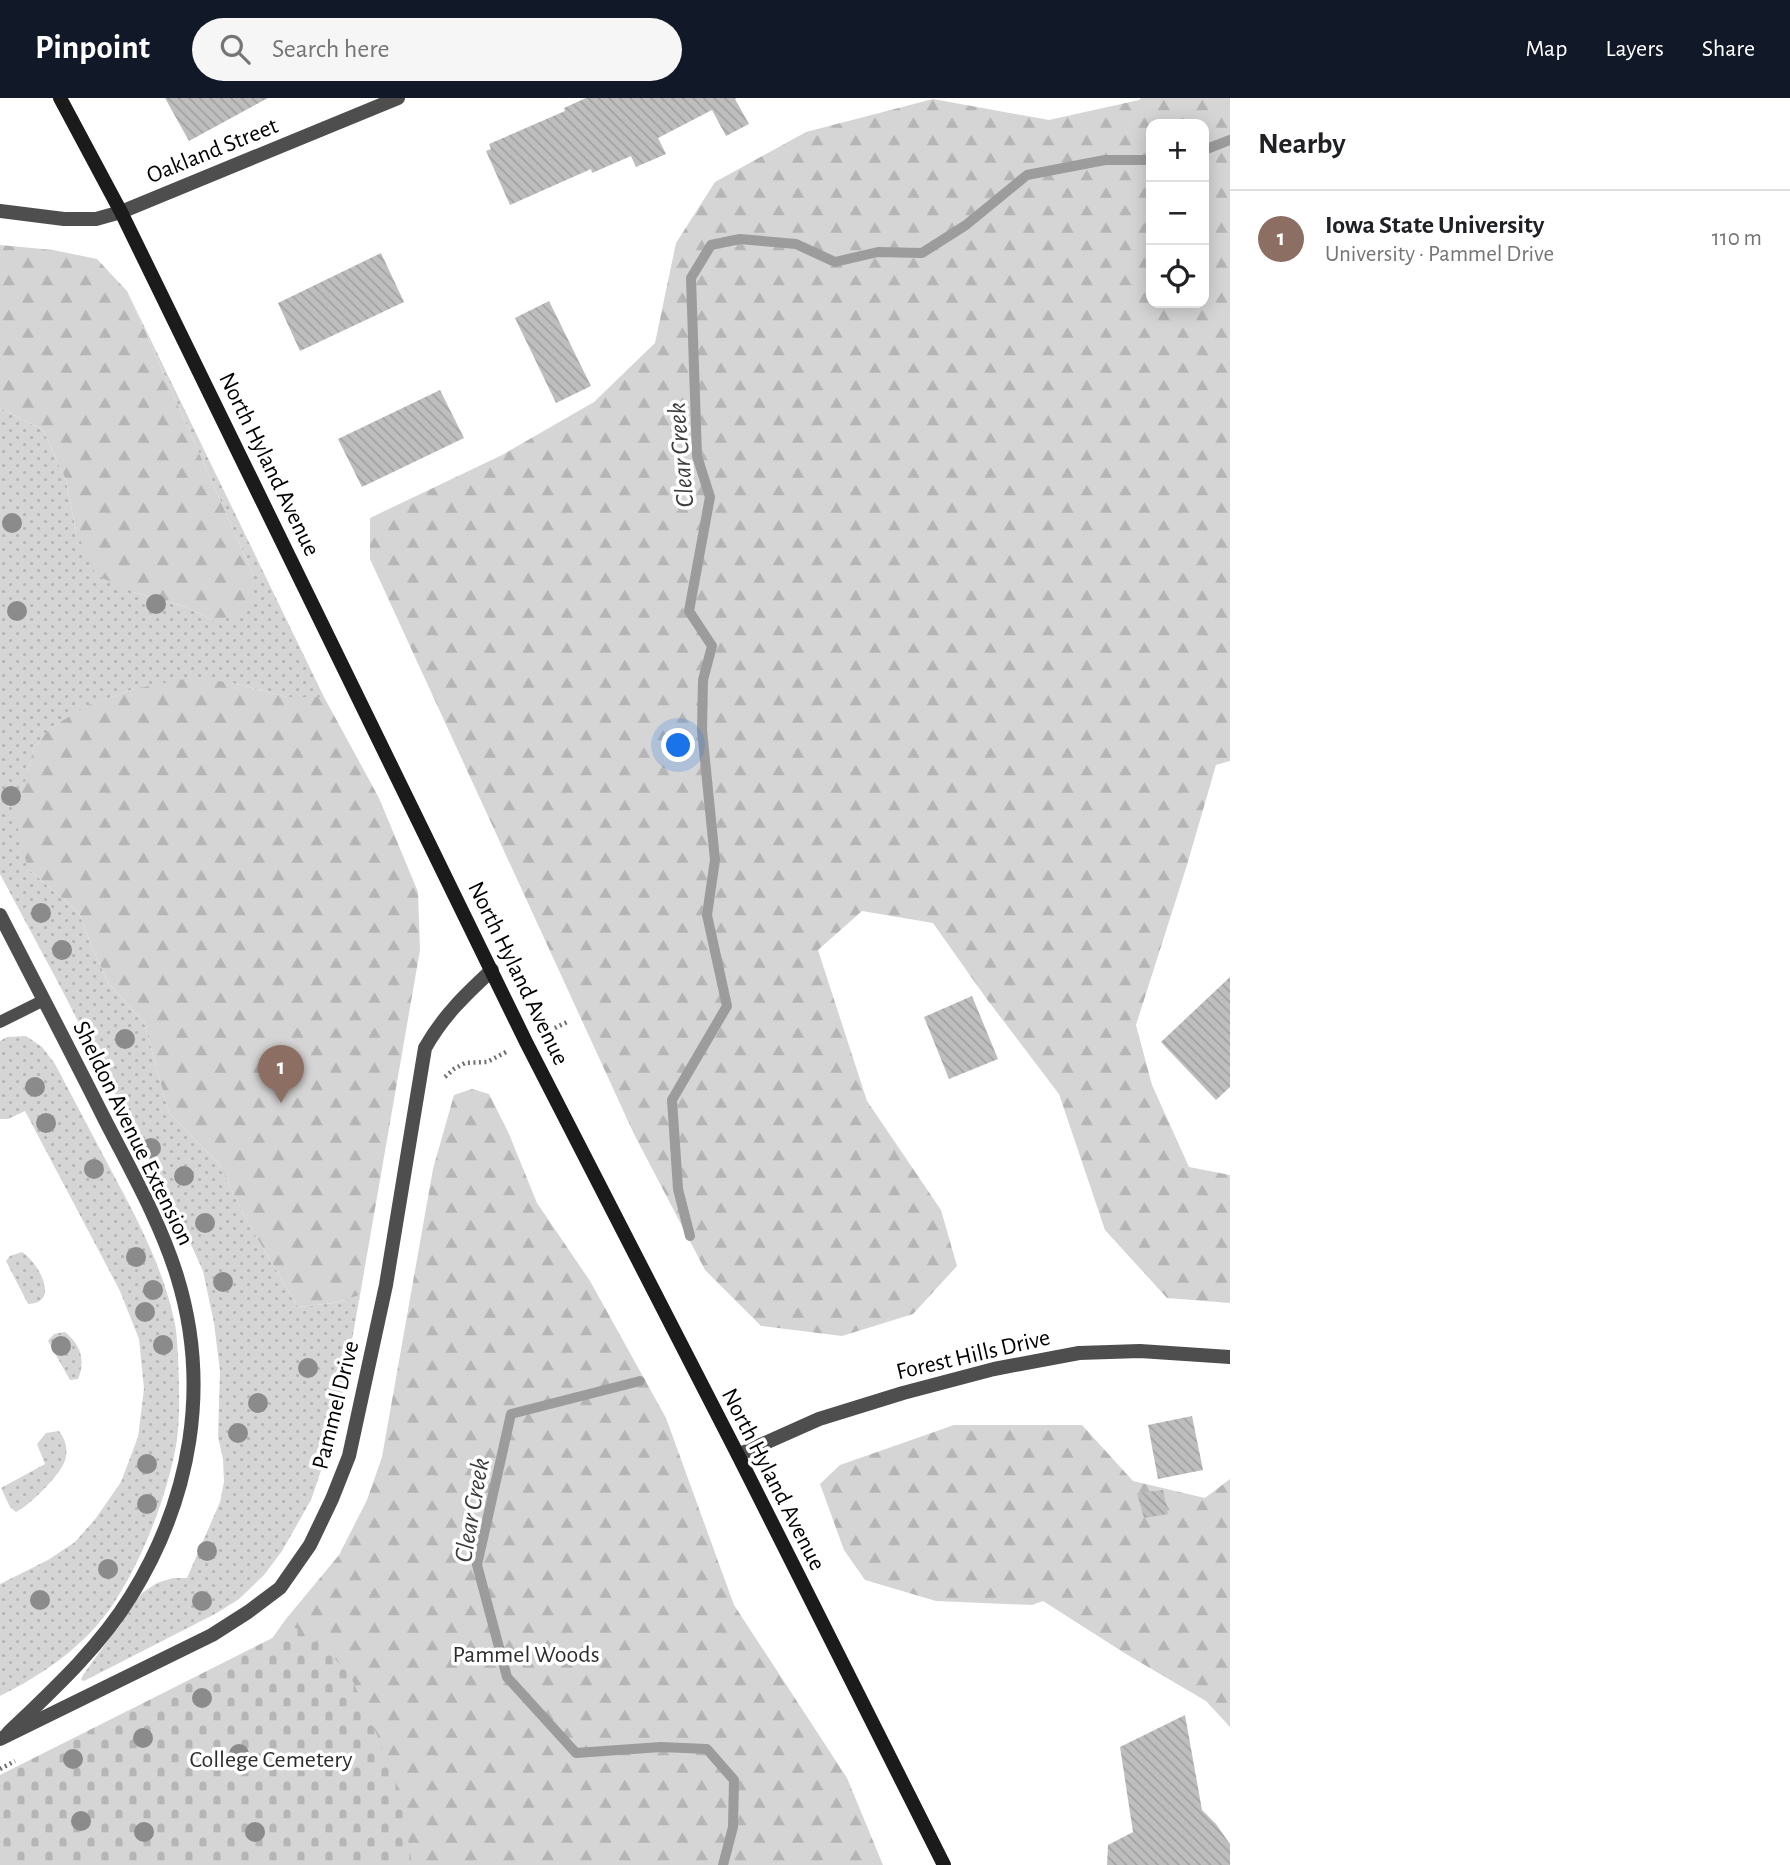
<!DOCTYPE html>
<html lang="en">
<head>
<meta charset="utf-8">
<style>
  :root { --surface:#fff; --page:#f6f6f6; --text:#202124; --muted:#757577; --line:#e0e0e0; --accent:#111827 }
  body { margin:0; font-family:"Alegreya Sans",sans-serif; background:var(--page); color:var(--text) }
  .controls { position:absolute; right:21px; top:21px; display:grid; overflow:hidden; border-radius:14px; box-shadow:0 4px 18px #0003 }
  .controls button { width:63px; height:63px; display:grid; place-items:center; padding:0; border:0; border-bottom:2px solid var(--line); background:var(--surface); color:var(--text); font:35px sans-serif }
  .you { position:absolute; left:679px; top:648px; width:24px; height:24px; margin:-18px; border:5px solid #fff; border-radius:50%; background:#1a73e8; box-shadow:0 0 0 10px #1a73e833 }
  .badge { display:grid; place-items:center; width:46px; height:46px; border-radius:50%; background:var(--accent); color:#fff; font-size:23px; font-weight:700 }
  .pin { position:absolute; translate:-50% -58px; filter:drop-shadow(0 2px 4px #0008) }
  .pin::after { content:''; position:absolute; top:37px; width:24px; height:21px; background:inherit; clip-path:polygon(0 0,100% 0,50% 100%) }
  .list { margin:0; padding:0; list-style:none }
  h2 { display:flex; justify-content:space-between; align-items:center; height:91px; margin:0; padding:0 28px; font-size:30px }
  h2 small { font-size:23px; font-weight:400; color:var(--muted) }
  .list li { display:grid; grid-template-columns:46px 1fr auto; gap:21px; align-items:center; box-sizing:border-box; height:98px; padding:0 28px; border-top:2px solid var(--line) }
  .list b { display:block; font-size:26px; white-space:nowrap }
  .list p { margin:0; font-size:23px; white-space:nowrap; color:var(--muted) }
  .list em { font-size:23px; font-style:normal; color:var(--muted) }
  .icon { flex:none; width:38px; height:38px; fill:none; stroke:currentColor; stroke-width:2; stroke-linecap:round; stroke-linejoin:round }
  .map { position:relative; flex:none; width:1230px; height:1767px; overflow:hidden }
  header { display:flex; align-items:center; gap:42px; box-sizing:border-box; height:98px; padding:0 35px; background:var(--accent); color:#fff }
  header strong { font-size:33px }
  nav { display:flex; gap:38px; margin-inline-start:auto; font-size:24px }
  .search { width:490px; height:63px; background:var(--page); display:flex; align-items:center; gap:18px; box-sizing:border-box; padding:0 24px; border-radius:38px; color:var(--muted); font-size:26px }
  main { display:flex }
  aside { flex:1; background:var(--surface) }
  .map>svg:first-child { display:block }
</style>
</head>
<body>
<header>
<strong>Pinpoint</strong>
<div class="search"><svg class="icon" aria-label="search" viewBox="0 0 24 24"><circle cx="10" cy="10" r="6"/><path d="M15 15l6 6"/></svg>Search here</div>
<nav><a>Map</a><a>Layers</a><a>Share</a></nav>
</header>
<main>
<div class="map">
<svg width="1230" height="1767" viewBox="0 0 1230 1767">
  <defs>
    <pattern id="grass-dots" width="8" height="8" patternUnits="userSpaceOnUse" patternTransform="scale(1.75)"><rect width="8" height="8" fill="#d5d5d5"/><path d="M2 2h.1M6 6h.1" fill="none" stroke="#b5b5b5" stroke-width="1.8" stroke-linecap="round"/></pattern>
    <pattern id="forest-firs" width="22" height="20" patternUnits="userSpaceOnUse" patternTransform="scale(1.75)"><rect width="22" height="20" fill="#d5d5d5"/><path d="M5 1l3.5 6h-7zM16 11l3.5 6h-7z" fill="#b5b5b5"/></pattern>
    <pattern id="cemetery-stones" width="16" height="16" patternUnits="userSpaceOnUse" patternTransform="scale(1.75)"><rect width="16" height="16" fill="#d5d5d5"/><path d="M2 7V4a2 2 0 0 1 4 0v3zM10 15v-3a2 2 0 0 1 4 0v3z" fill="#b5b5b5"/></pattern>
    <pattern id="building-back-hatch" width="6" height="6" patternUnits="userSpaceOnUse" patternTransform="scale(1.75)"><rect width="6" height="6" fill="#bebebe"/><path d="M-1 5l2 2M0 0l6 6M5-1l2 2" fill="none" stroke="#a2a2a2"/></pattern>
  </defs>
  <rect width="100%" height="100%" fill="#fff"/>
  <g fill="url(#grass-dots)">
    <path d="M 127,193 L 324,599 L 287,599 L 232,585 L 134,591 L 89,607 L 49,631 L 33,651 L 28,674 L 28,771 L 79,815 L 93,852 L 109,886 L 144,924 L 169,1015 L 219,1066 L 247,1123 L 298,1209 L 334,1205 L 360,1197 L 337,1326 L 311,1402 L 282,1453 L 264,1477 L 239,1501 L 215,1516 L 84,1583 L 81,1582 L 83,1577 L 142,1495 L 157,1485 L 173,1480 L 187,1480 L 220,1404 L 224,1384 L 223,1361 L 218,1339 L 220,1273 L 214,1225 L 203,1173 L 180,1122 L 61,890 L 0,776 L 0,310 L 43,332 L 66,382 L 76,433 L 133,494 L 186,509 L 215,523 L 253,476 Z"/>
    <path d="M 26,938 L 42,949 L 55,966 C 74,1002 93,1038 112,1074 C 138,1122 164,1172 175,1226 C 177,1236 177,1247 178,1258 C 179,1286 181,1326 175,1353 C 164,1410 129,1498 87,1538 C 62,1563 32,1582 0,1598 L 0,1486 L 48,1462 L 75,1444 L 96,1420 L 121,1384 L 138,1339 L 144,1291 L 139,1241 L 120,1193 L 25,1013 L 8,1021 L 0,1021 L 0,943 L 7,939 Z"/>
    <path d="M 22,1154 C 37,1163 62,1205 28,1206 L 6,1163 L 10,1158 Z"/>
    <path d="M 65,1234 C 80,1246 86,1262 78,1281 L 70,1282 L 48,1243 L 54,1236 Z"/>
    <path d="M 59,1333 C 66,1342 69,1354 64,1365 C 58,1379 29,1408 16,1414 L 10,1409 L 1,1390 L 45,1366 L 37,1346 L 46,1335 Z"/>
  </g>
  <g fill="url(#forest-firs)" fill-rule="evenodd">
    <path d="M 1141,0 L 1230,0 L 1230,663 L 1216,667 L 1187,767 L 1136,927 L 1152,987 L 1189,1069 L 1230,1077 L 1230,1205 L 1167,1200 L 1105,1132 L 1059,996 L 986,900 L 933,825 L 862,813 L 818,852 L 867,1003 L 941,1112 L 957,1168 L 913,1216 L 842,1238 L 761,1228 L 705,1172 L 634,1036 L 370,461 L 370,420 L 502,357 L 594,304 L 655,245 L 676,145 L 715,84 L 806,34 L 933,1 L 1049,22 L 1139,2 ZM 1151,26 L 1204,26 L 1204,205 L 1151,205 Z"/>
    <path d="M 0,147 L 53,152 L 97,161 L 127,193 L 253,476 L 251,499 L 247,513 L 215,523 L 186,509 L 133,494 L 96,477 L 76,433 L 66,382 L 43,332 L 0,310 Z"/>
    <path d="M 190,580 L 232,585 L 287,599 L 324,599 L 379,700 L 418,794 L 420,852 L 360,1197 L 334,1205 L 298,1209 L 247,1123 L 219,1066 L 169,1015 L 144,924 L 109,886 L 93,852 L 79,815 L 28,771 L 14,716 L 28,674 L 33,651 L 49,631 L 88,607 L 134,591 Z"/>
    <path d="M 472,991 L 489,996 L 509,1036 L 537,1105 L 590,1183 L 666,1320 L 734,1507 L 847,1680 L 883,1767 L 317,1767 L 253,1567 L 286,1521 L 339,1457 L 367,1402 L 382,1359 L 433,1071 L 454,997 Z"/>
    <path d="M 954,1327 L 1082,1327 L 1133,1383 L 1205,1400 L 1230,1381 L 1230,1629 L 1206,1603 L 1126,1556 L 1043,1503 L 1032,1507 L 936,1503 L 865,1482 L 844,1452 L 820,1386 L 840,1367 Z"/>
  </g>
  <path fill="url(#cemetery-stones)" d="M 294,1529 L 319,1545 L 349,1575 L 378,1639 L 402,1702 L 412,1767 L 0,1767 L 0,1677 Z"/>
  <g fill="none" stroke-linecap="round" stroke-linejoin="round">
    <g stroke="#9c9c9c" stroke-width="10">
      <path d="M 1204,52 L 1230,42"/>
      <path d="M 690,1138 L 678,1091 L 672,1002 L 727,908 L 707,817 L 715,762 L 702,632 L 703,582 L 712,548 L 689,513 L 710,399 L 697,358 L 691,180 L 711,147 L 740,141 L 796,146 L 835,164 L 878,154 L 922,155 L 966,127 L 1027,77 L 1105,62 L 1151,62"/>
      <path d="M 640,1283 L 511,1316 L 477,1467 L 507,1579 L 576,1655 L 661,1649 L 707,1651 L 734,1682 L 733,1729 L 723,1767"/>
    </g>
  </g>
  <g fill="url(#building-back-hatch)">
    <path d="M 165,0 L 268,0 L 189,43 Z"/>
    <path d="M 586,0 L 736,0 L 735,1 L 749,26 L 726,38 L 712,12 L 658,40 L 666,56 L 636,69 L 631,58 L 592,75 L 591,71 L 510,107 L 486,53 L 491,51 L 489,46 L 565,13 L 564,10 Z"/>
    <path d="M 381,155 L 404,204 L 300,253 L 278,205 Z"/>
    <path d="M 549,203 L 591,288 L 556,305 L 515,220 Z"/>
    <path d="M 440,292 L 464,340 L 362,389 L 338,341 Z"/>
    <path d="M 1230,879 L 1230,989 L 1216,1002 L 1161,944 Z"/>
    <path d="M 972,898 L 998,961 L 949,981 L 924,919 Z"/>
    <path d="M 1192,1318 L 1203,1372 L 1158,1381 L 1148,1327 Z"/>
    <path d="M 1163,1392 L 1168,1416 L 1144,1420 L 1137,1395 Z"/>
    <path d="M 1185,1617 L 1202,1712 L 1216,1726 L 1230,1746 L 1230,1767 L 1107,1767 L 1108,1747 L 1133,1734 L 1120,1649 Z"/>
  </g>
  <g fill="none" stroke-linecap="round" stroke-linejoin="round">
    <g stroke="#707070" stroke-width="4.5" stroke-dasharray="2 3.5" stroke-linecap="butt">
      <path d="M 545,935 L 569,923"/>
      <path d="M 445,979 L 454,971 L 465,965 L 487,964 L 506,954"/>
      <path d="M 0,1671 L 15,1663"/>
    </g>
    <path stroke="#4e4e4e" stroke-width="12" d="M 0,924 L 44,902"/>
    <g stroke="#4e4e4e" stroke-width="14">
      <path d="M 121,114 L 398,0"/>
      <path d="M 0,817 C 35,885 70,952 104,1020 C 130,1071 160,1123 177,1178 C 211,1288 191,1401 131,1498 C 99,1550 52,1593 8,1635"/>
      <path d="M 738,1357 L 819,1321 L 903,1295 L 994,1271 L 1079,1255 L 1140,1253 L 1230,1259"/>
    </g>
    <g stroke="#4e4e4e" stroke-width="14">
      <path d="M 0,113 L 64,121 L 96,121 L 121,114"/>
      <path d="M 0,1641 L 212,1537 L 248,1514 L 280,1490 L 310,1447 L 332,1401 L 349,1358 L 386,1187 L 425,950 C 443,918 465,897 492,872"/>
    </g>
    <path stroke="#1b1b1b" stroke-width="14" d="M 60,0 L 121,114 L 526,944 L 738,1357 L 944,1767"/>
  </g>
  <g fill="#8b8b8b">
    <circle cx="12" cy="425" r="10"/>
    <circle cx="156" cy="506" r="10"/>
    <circle cx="17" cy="513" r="10"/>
    <circle cx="11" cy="698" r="10"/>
    <circle cx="41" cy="815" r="10"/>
    <circle cx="62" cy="852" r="10"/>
    <circle cx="125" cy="941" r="10"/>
    <circle cx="35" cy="989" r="10"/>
    <circle cx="46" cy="1025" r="10"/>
    <circle cx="151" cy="1050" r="10"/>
    <circle cx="94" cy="1071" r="10"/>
    <circle cx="184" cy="1078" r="10"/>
    <circle cx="205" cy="1125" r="10"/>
    <circle cx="136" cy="1159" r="10"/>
    <circle cx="223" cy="1184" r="10"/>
    <circle cx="153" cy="1192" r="10"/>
    <circle cx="145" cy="1214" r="10"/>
    <circle cx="163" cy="1247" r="10"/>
    <circle cx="61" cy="1248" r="10"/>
    <circle cx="308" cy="1270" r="10"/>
    <circle cx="258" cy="1305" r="10"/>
    <circle cx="238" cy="1335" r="10"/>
    <circle cx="147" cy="1366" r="10"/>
    <circle cx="147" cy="1406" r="10"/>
    <circle cx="207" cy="1453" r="10"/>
    <circle cx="108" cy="1471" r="10"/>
    <circle cx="40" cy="1502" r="10"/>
    <circle cx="202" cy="1503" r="10"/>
    <circle cx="202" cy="1600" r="10"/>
    <circle cx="143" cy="1640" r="10"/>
    <circle cx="239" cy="1656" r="10"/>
    <circle cx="73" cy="1661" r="10"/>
    <circle cx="81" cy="1723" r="10"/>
    <circle cx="144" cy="1734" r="10"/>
    <circle cx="255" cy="1734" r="10"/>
  </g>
  <g text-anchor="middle" stroke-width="7" stroke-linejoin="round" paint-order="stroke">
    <g font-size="24" fill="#000" stroke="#fff">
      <text transform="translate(212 52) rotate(-22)" y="8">Oakland Street</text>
      <text transform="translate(270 366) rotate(64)" y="8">North Hyland Avenue</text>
      <text transform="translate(519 875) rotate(64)" y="8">North Hyland Avenue</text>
      <text transform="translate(134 1035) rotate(64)" y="8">Sheldon Avenue Extension</text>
      <text transform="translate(973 1256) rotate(-13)" y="8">Forest Hills Drive</text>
      <text transform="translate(335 1307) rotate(-76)" y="8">Pammel Drive</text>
      <text transform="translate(774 1381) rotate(63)" y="8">North Hyland Avenue</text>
    </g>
    <g font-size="24" fill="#2c2c2c" stroke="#fff">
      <text x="526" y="1564">Pammel Woods</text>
      <text x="271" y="1669">College Cemetery</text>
    </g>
    <g font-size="26" font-style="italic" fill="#3d3d3d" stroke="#fff">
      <text transform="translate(680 357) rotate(-95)" y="9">Clear Creek</text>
      <text transform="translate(471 1412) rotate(-80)" y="9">Clear Creek</text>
    </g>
  </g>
</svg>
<div class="controls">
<button>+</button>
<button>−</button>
<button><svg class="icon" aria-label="locate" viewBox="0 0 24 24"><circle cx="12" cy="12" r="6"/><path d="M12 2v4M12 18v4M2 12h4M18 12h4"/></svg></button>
</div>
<div class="you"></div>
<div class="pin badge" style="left:281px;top:1005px;background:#8d6e63">1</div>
</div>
<aside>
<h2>Nearby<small></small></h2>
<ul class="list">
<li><span class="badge" style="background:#8d6e63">1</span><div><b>Iowa State University</b><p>University · Pammel Drive</p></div><em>110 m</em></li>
</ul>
</aside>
</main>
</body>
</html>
